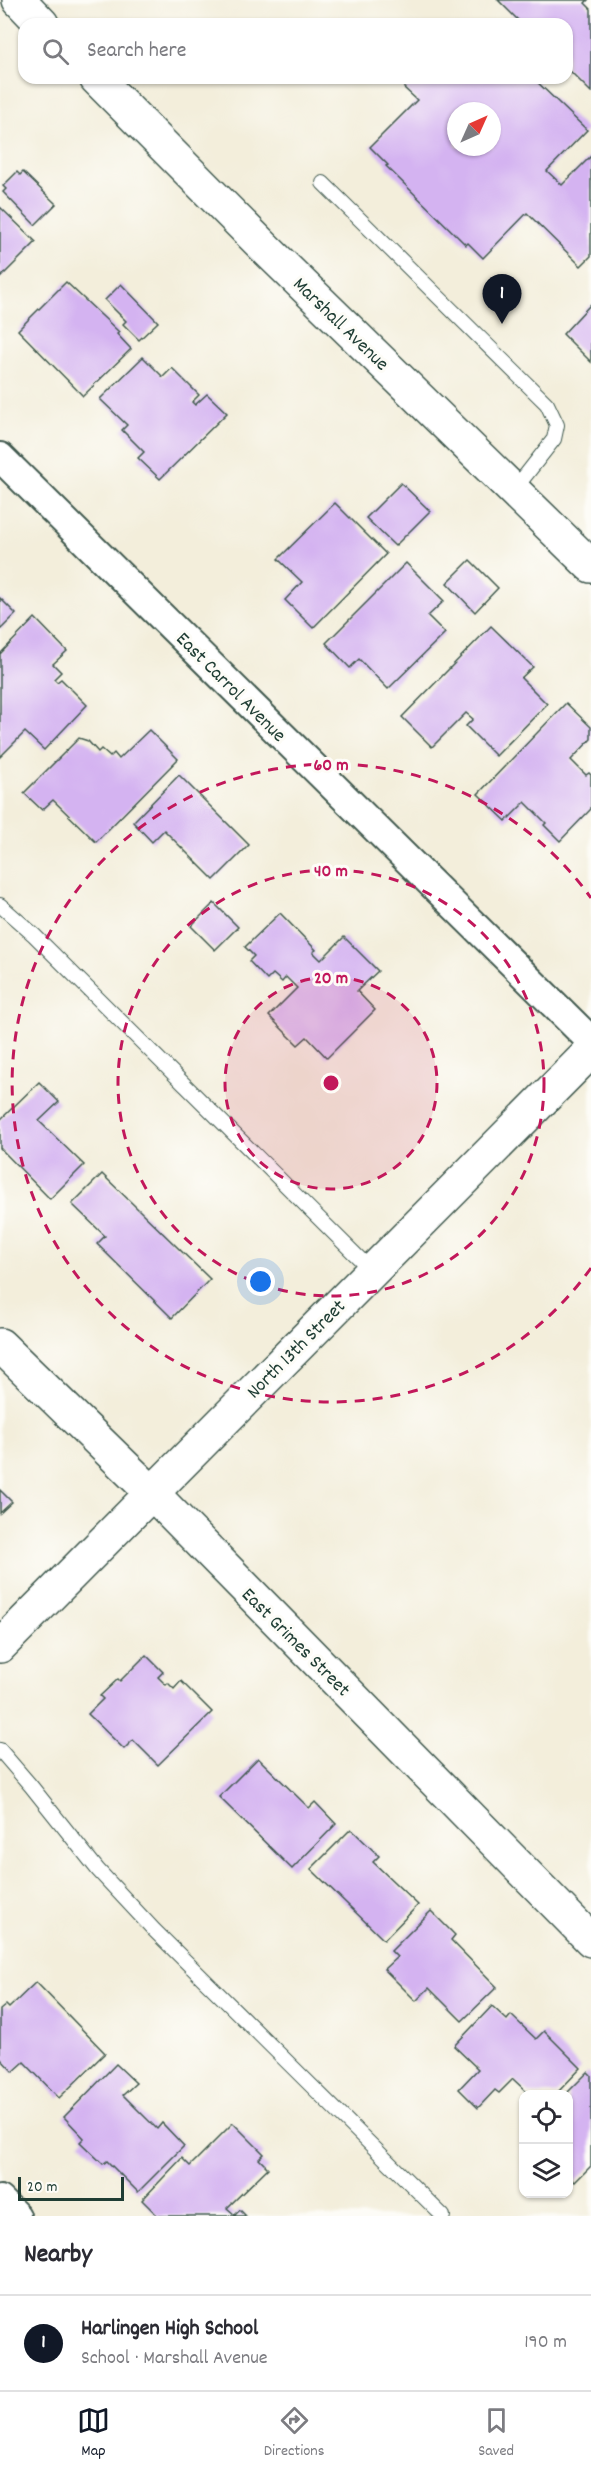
<!DOCTYPE html>
<html lang="en">
<head>
<meta charset="utf-8">
<style>
  :root { --surface:#fff; --page:#f2f2f3; --text:#2b2b33; --muted:#7c7c81; --line:#e1e1e2; --accent:#111827 }
  body { margin:0; font-family:Dekko,sans-serif; background:var(--page); color:var(--text) }
  .controls { position:absolute; right:18px; bottom:18px; display:grid; overflow:hidden; border-radius:12px; box-shadow:0 2px 4px #0004 }
  .controls button { width:54px; height:54px; display:grid; place-items:center; padding:0; border:0; border-bottom:2px solid var(--line); background:var(--surface); color:var(--text); font:30px sans-serif }
  .compass { position:absolute; left:447px; top:102px; width:54px; height:54px; border-radius:50%; background:var(--surface); box-shadow:0 2px 4px #0004; rotate:45deg }
  .scale { position:absolute; left:18px; bottom:15px; width:106px; box-sizing:border-box; padding-left:6px; border:3px solid #1f3d34; border-top:0; font-size:16px; line-height:21px; white-space:nowrap; color:#1f3d34; -webkit-text-stroke:4px #fdfcf7; paint-order:stroke }
  .you { position:absolute; left:261px; top:1282px; width:21px; height:21px; margin:-15px; border:4px solid #fff; border-radius:50%; background:#1a73e8; box-shadow:0 0 0 9px #1a73e833 }
  .badge { display:grid; place-items:center; width:39px; height:39px; border-radius:50%; background:var(--accent); color:#fff; font-size:20px; font-weight:700 }
  .pin { position:absolute; translate:-50% -50px; filter:drop-shadow(0 2px 3px #0008) }
  .pin::after { content:''; position:absolute; top:32px; width:21px; height:18px; background:inherit; clip-path:polygon(0 0,100% 0,50% 100%) }
  .list { margin:0; padding:0; list-style:none }
  h2 { display:flex; justify-content:space-between; align-items:center; height:78px; margin:0; padding:0 24px; font-size:26px }
  h2 small { font-size:20px; font-weight:400; color:var(--muted) }
  .list li { display:grid; grid-template-columns:39px 1fr auto; gap:18px; align-items:center; box-sizing:border-box; height:96px; padding:0 24px; border-top:2px solid var(--line) }
  .list b { display:block; font-size:22px; white-space:nowrap }
  .list p { margin:0; font-size:20px; white-space:nowrap; color:var(--muted) }
  .list em { font-size:20px; font-style:normal; color:var(--muted) }
  .icon { flex:none; width:33px; height:33px; fill:none; stroke:currentColor; stroke-width:2; stroke-linecap:round; stroke-linejoin:round }
  .map { position:relative; flex:none; width:591px; height:2216px; overflow:hidden }
  .search { position:absolute; background:var(--surface); box-shadow:0 2px 4px #0004; left:18px; right:18px; top:18px; height:66px; display:flex; align-items:center; gap:15px; box-sizing:border-box; padding:0 21px; border-radius:18px; color:var(--muted); font-size:22px }
  .sheet { height:174px; background:var(--surface) }
  nav { display:flex; justify-content:space-around; align-items:center; box-sizing:border-box; height:84px; border-top:2px solid var(--line); background:var(--surface); font-size:16px; color:var(--muted) }
  nav a { display:grid; justify-items:center; gap:3px }
  nav .on { color:var(--accent) }
  .map>svg:first-child { display:block }
</style>
</head>
<body>
<div class="map">
<svg width="591" height="2216" viewBox="0 0 591 2216">
  <rect width="100%" height="100%" fill="#fdfcf7"/>
  <filter id="ink" filterUnits="userSpaceOnUse"><feTurbulence type="fractalNoise" baseFrequency=".0167" numOctaves="2"/><feDisplacementMap in="SourceGraphic" scale="12" xChannelSelector="R" yChannelSelector="G"/><feConvolveMatrix kernelMatrix="1 2 1 2 8 2 1 2 1" color-interpolation-filters="sRGB"/></filter>
  <filter id="wash" filterUnits="userSpaceOnUse"><feTurbulence type="fractalNoise" baseFrequency=".008" numOctaves="4" result="noise"/><feDisplacementMap in="SourceGraphic" scale="24" xChannelSelector="R" yChannelSelector="G"/><feGaussianBlur stdDeviation="1.35" result="paint"/><feColorMatrix in="noise" values="0 0 0 0 0 0 0 0 0 0 0 0 0 0 0 0 0 1.4 0 .05"/><feComposite in="paint" operator="in"/></filter>
  <g filter="url(#wash)">
    <rect width="100%" height="100%" fill="#f3eedb"/>
    <g id="blocks">
      <g fill="#d4b3f1" fill-rule="evenodd">
        <path d="M 498,0 L 588,0 L 585,3 L 591,9 L 591,92 L 567,68 L 567,24 L 522,24 Z"/>
        <path d="M 413,78 L 533,78 L 587,130 L 547,171 L 562,185 L 591,156 L 591,256 L 581,266 L 527,213 L 483,258 L 468,243 L 466,245 L 386,166 L 388,165 L 370,147 L 417,100 L 404,88 ZM 456,111 L 492,111 L 492,147 L 456,147 Z"/>
        <path d="M 17,172 L 20,175 L 23,172 L 56,204 L 35,225 L 3,192 L 6,189 L 3,186 Z"/>
        <path d="M 0,207 L 36,242 L 0,278 Z"/>
        <path d="M 66,282 L 119,332 L 117,334 L 131,349 L 83,396 L 18,330 Z"/>
        <path d="M 121,284 L 158,322 L 139,340 L 123,324 L 126,321 L 105,300 Z"/>
        <path d="M 591,304 L 591,362 L 563,334 Z"/>
        <path d="M 143,357 L 163,377 L 172,368 L 199,395 L 192,402 L 195,405 L 207,394 L 227,413 L 160,479 L 138,458 L 144,452 L 122,430 L 127,425 L 100,399 Z"/>
        <path d="M 401,483 L 430,511 L 395,546 L 366,518 Z"/>
        <path d="M 335,503 L 386,554 L 313,628 L 285,600 L 302,582 L 278,559 Z"/>
        <path d="M 470,560 L 498,588 L 475,612 L 447,583 Z"/>
        <path d="M 406,563 L 444,601 L 428,616 L 445,633 L 388,689 L 359,659 L 350,668 L 326,643 Z"/>
        <path d="M 0,598 L 16,614 L 0,630 Z"/>
        <path d="M 35,618 L 67,651 L 53,664 L 61,672 L 54,679 L 57,682 L 61,679 L 87,705 L 44,750 L 25,732 L 0,757 L 0,654 Z"/>
        <path d="M 491,626 L 533,667 L 521,678 L 547,704 L 496,756 L 466,726 L 473,719 L 466,713 L 432,747 L 402,717 Z"/>
        <path d="M 566,703 L 591,727 L 591,739 L 571,760 L 586,775 L 589,773 L 591,775 L 591,809 L 560,841 L 544,825 L 546,823 L 525,802 L 506,821 L 478,794 Z"/>
        <path d="M 149,730 L 178,759 L 96,842 L 53,800 L 42,810 L 24,793 L 79,738 L 88,741 L 98,752 L 101,749 L 110,757 L 114,753 L 119,759 Z"/>
        <path d="M 179,775 L 249,845 L 214,880 L 164,830 L 152,842 L 133,822 Z"/>
        <path d="M 214,903 L 238,927 L 215,950 L 191,926 Z"/>
        <path d="M 280,913 L 316,950 L 313,952 L 321,960 L 344,937 L 378,971 L 357,991 L 375,1010 L 327,1058 L 307,1037 L 298,1045 L 269,1016 L 297,988 L 286,977 L 282,982 L 273,974 L 267,980 L 249,961 L 254,956 L 245,947 Z"/>
        <path d="M 39,1082 L 59,1102 L 39,1121 L 84,1165 L 50,1199 L 0,1148 L 0,1120 Z"/>
        <path d="M 102,1174 L 210,1279 L 172,1318 L 97,1244 L 105,1236 L 72,1204 Z"/>
        <path d="M 0,1490 L 12,1502 L 0,1513 Z"/>
        <path d="M 146,1655 L 163,1672 L 158,1677 L 166,1685 L 168,1683 L 174,1689 L 181,1681 L 212,1712 L 158,1765 L 133,1740 L 124,1749 L 88,1714 L 103,1699 L 100,1696 L 118,1679 L 120,1681 Z"/>
        <path d="M 258,1758 L 309,1808 L 315,1802 L 336,1824 L 292,1869 L 219,1797 Z"/>
        <path d="M 351,1829 L 379,1856 L 373,1862 L 418,1905 L 384,1940 L 311,1869 Z"/>
        <path d="M 431,1911 L 455,1935 L 451,1940 L 497,1987 L 462,2021 L 429,1988 L 416,2001 L 384,1969 L 397,1957 L 391,1951 Z"/>
        <path d="M 36,1982 L 105,2053 L 59,2098 L 24,2062 L 13,2072 L 0,2058 L 0,2010 L 6,2005 L 9,2008 Z"/>
        <path d="M 492,2006 L 507,2020 L 511,2015 L 536,2039 L 544,2031 L 581,2068 L 556,2094 L 529,2094 L 513,2079 L 499,2093 L 495,2090 L 478,2108 L 459,2089 L 478,2069 L 454,2046 Z"/>
        <path d="M 116,2064 L 136,2083 L 123,2095 L 157,2129 L 162,2123 L 184,2146 L 138,2192 L 107,2161 L 103,2164 L 80,2142 L 84,2138 L 64,2117 Z"/>
        <path d="M 588,2072 L 591,2075 L 591,2166 L 575,2182 L 568,2176 L 568,2094 L 566,2094 Z"/>
        <path d="M 233,2123 L 264,2154 L 259,2159 L 268,2168 L 227,2208 L 235,2215 L 240,2210 L 246,2216 L 158,2216 L 142,2200 L 182,2158 L 190,2166 Z"/>
      </g>
    </g>
  </g>
  <g filter="url(#ink)">
    <use href="#blocks" fill-opacity="0" stroke="#3f584d" stroke-width="1.5"/>
    <g fill="none" stroke-linecap="round" stroke-linejoin="round">
      <g stroke="#3f584d" stroke-width="16">
        <g id="lane">
          <path d="M 323,183 L 547,404 L 557,425 L 554,439 L 514,490"/>
          <path d="M 0,905 L 34,935 L 372,1271"/>
          <path d="M 0,1750 L 31,1786 L 98,1870 L 154,1930 L 443,2216"/>
        </g>
      </g>
      <g stroke="#3f584d" stroke-width="32">
        <g id="street">
          <path d="M 0,457 L 591,1041"/>
          <path d="M 0,2200 L 16,2216"/>
        </g>
      </g>
      <g stroke="#3f584d" stroke-width="36">
        <g id="secondary">
          <path d="M 19,0 L 42,24"/>
          <path d="M 96,78 L 264,247 L 591,566"/>
          <path d="M 0,1345 L 152,1493 L 591,1940"/>
          <path d="M 0,1646 L 591,1051"/>
        </g>
      </g>
      <use href="#lane" stroke="#fff" stroke-width="14"/>
      <use href="#street" stroke="#fff" stroke-width="28"/>
      <use href="#secondary" stroke="#fff" stroke-width="33"/>
    </g>
  </g>
  <circle cx="331" cy="1083" r="106" fill="#c2185b" fill-opacity=".12"/>
  <g fill="none" stroke="#c2185b" stroke-width="3" stroke-dasharray="10 8">
    <circle cx="331" cy="1083" r="106"/>
    <circle cx="331" cy="1083" r="213"/>
    <path d="M591 1268A319 319 0 1 1 591 898"/>
  </g>
  <g text-anchor="middle" stroke-width="6" stroke-linejoin="round" paint-order="stroke">
    <g font-size="20" fill="#1f3d34" stroke="#fdfcf7">
      <text transform="translate(342 323) rotate(44)" y="7">Marshall Avenue</text>
      <text transform="translate(232 686) rotate(45)" y="7">East Carrol Avenue</text>
      <text transform="translate(295 1348) rotate(-45)" y="7">North 13th Street</text>
      <text transform="translate(297 1641) rotate(45)" y="7">East Grimes Street</text>
    </g>
  </g>
  <circle cx="331" cy="1083" r="9" fill="#c2185b" stroke="#fdfcf7" stroke-width="3"/>
  <g font-size="18" text-anchor="middle" font-weight="bold" fill="#c2185b" stroke="#fdfcf7" stroke-width="6" stroke-linejoin="round" paint-order="stroke">
    <text x="331" y="770">60 m</text>
    <text x="331" y="876">40 m</text>
    <text x="331" y="983">20 m</text>
  </g>
</svg>
<div class="controls">
<button><svg class="icon" aria-label="locate" viewBox="0 0 24 24"><circle cx="12" cy="12" r="6"/><path d="M12 2v4M12 18v4M2 12h4M18 12h4"/></svg></button>
<button><svg class="icon" aria-label="layers" viewBox="0 0 24 24"><path d="M12 4l9 5-9 5-9-5zM3 14l9 5 9-5"/></svg></button>
</div>
<svg class="compass" viewBox="-18 -18 36 36"><path d="M0-13l5 13h-10z" fill="#e53935"/><path d="M0 13l5-13h-10z" fill="#7c7c81"/></svg>
<div class="scale">20 m</div>
<div class="you"></div>
<div class="pin badge" style="left:502px;top:324px">1</div>
<div class="search"><svg class="icon" aria-label="search" viewBox="0 0 24 24"><circle cx="10" cy="10" r="6"/><path d="M15 15l6 6"/></svg>Search here</div>
</div>
<section class="sheet">
<h2>Nearby<small></small></h2>
<ul class="list">
<li><span class="badge">1</span><div><b>Harlingen High School</b><p>School · Marshall Avenue</p></div><em>190 m</em></li>
</ul>
</section>
<nav>
<a class="on"><svg class="icon" aria-label="map" viewBox="0 0 24 24"><path d="M3 6l6-2 6 2 6-2v14l-6 2-6-2-6 2zM9 4v14M15 6v14"/></svg>Map</a>
<a><svg class="icon" aria-label="directions" viewBox="0 0 24 24"><path d="M12 3l9 9-9 9-9-9zM9 14v-3h6M13 9l2 2-2 2"/></svg>Directions</a>
<a><svg class="icon" aria-label="saved" viewBox="0 0 24 24"><path d="M7 4h10v16l-5-4-5 4z"/></svg>Saved</a>
</nav>
</body>
</html>
